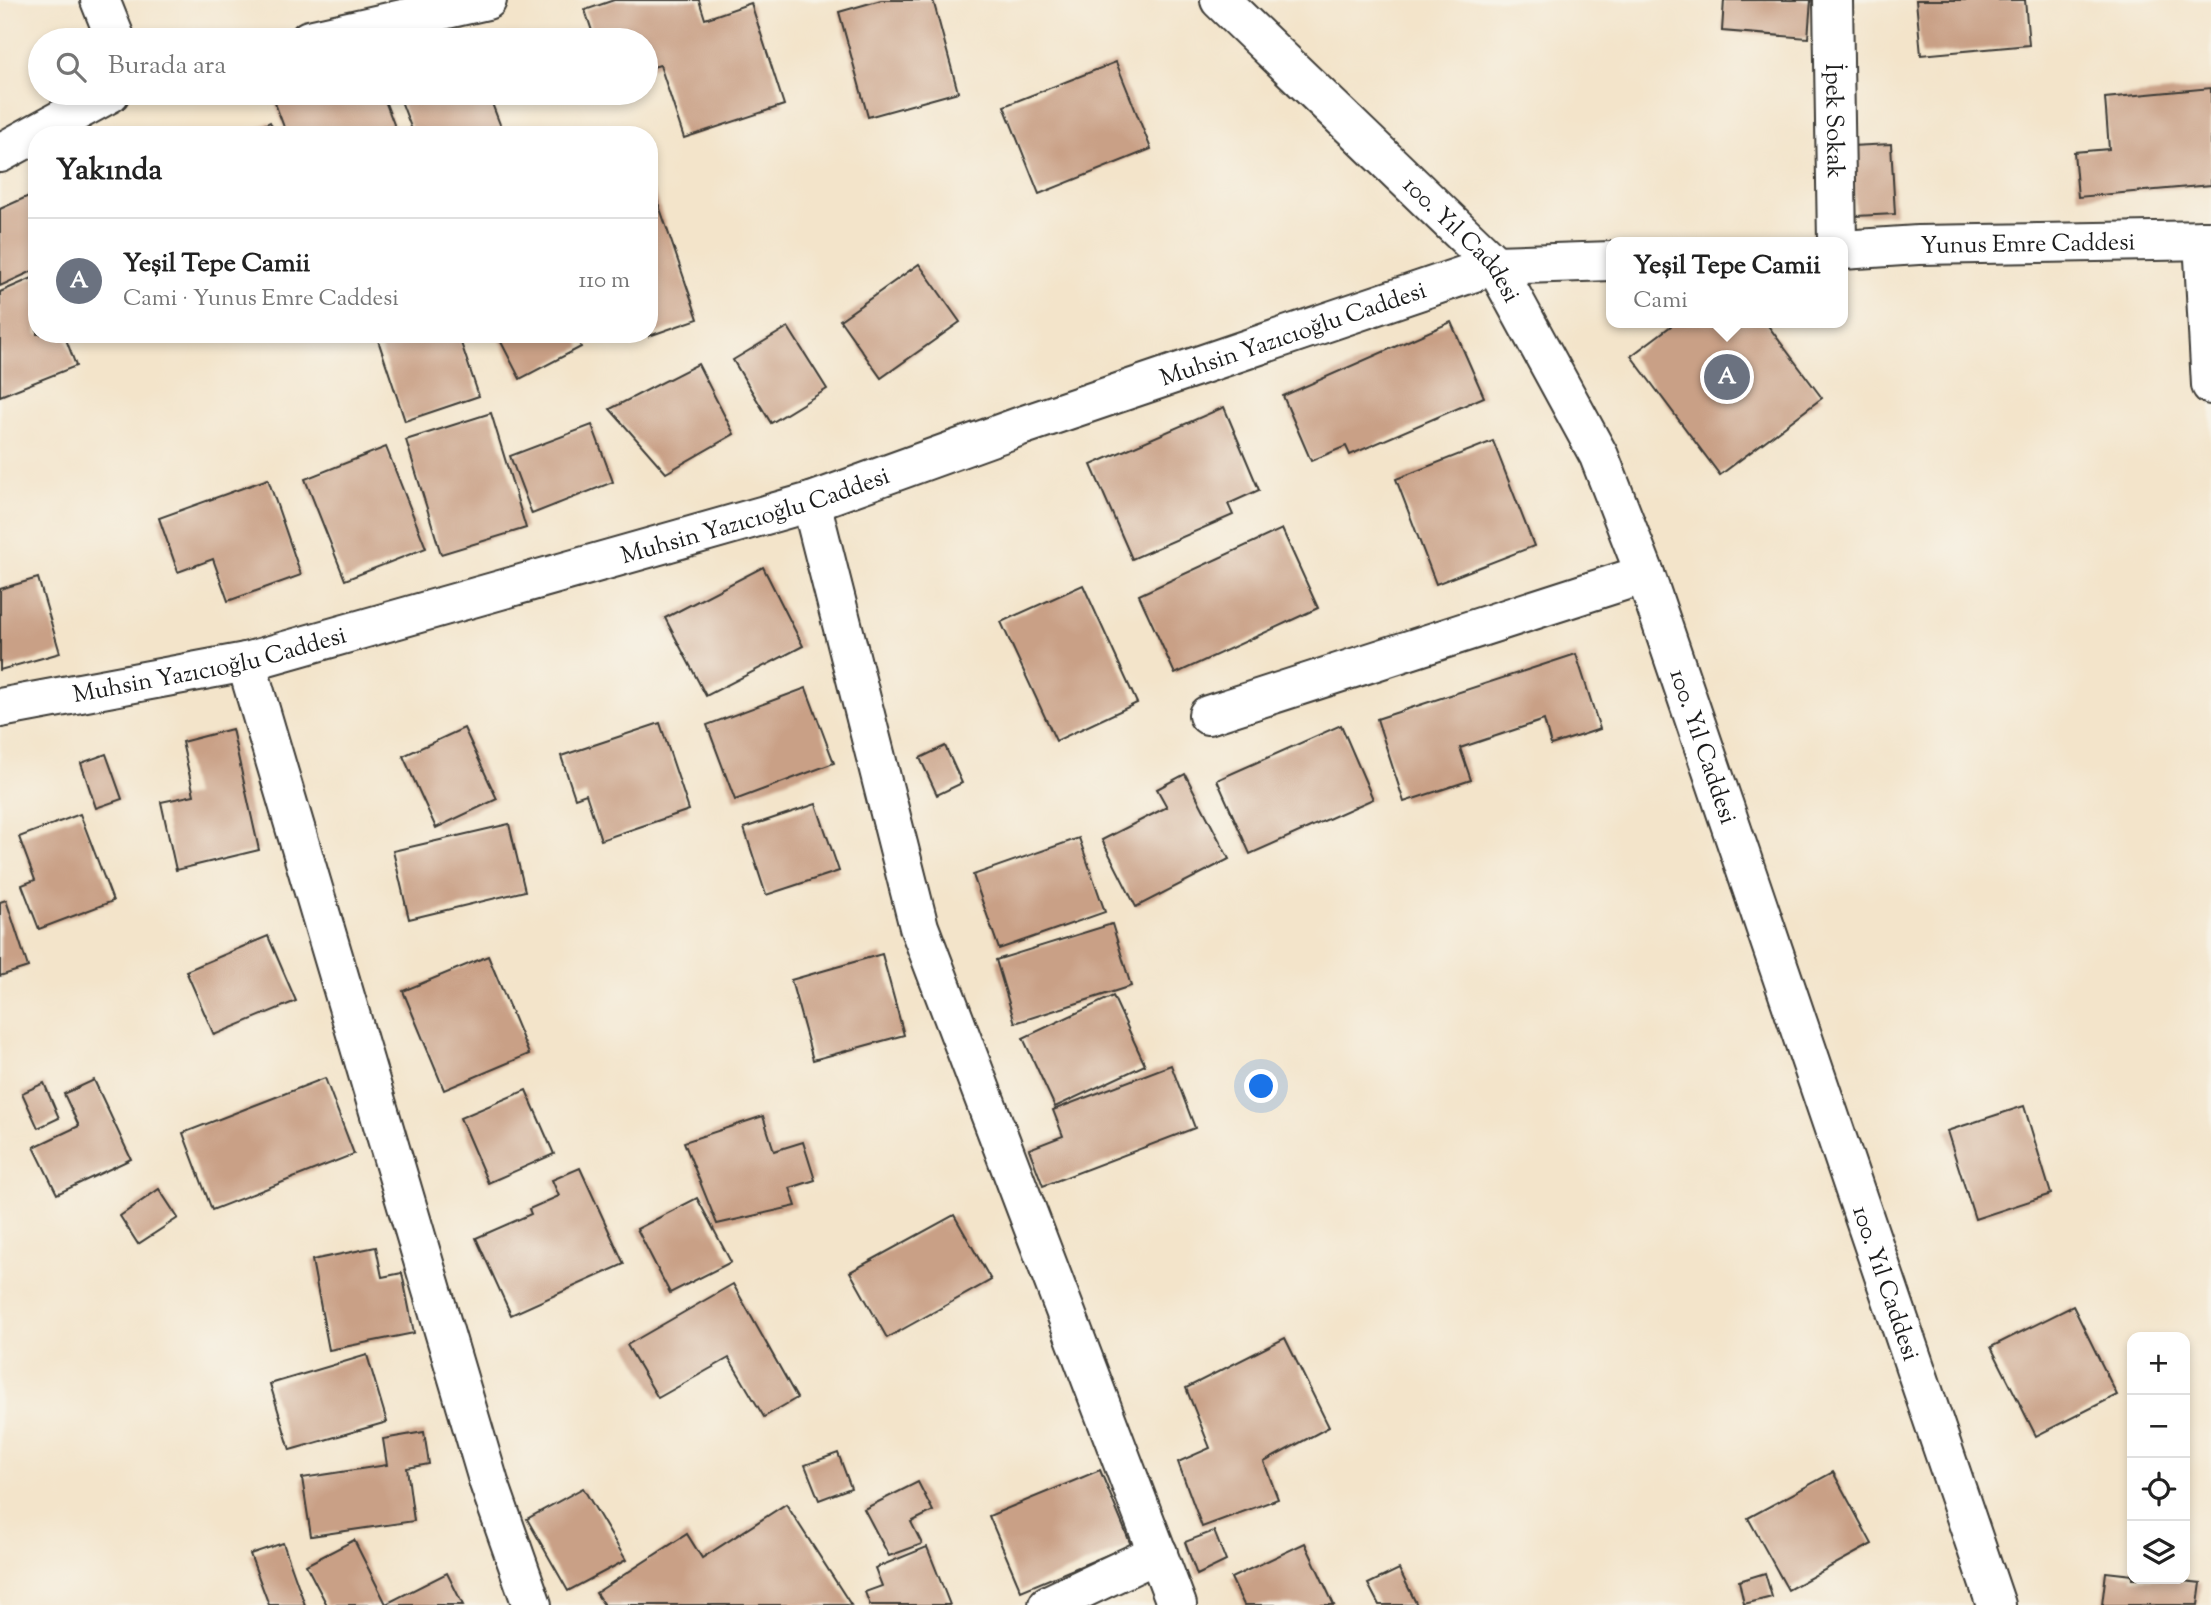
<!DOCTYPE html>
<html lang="tr">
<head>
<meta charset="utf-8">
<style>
  :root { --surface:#fff; --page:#f6f6f6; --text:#222; --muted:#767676; --line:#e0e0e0; --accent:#db2777 }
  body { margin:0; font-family:"Sorts Mill Goudy",serif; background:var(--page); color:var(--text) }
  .controls { position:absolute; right:21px; bottom:21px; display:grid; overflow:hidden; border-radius:14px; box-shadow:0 4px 10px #0003 }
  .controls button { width:63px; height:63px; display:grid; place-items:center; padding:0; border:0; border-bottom:2px solid var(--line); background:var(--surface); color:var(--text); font:35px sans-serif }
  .you { position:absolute; left:1262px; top:1087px; width:24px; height:24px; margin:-18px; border:5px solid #fff; border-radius:50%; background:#1a73e8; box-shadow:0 0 0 10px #1a73e833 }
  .badge { display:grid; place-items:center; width:46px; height:46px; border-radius:50%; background:var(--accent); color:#fff; font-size:23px; font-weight:700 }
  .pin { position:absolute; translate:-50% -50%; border:4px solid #fff; box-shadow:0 2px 7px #0006 }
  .popup { position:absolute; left:1606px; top:237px; width:242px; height:91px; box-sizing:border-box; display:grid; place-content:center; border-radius:14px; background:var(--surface); filter:drop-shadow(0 2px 5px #0005); font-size:23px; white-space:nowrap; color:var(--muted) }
  .popup b { font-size:26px; color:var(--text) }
  .popup::after { content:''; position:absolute; left:50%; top:100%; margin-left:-14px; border:14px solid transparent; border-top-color:var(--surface) }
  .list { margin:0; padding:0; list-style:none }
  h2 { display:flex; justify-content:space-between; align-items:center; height:91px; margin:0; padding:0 28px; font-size:30px }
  h2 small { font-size:23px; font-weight:400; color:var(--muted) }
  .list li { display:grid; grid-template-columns:46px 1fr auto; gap:21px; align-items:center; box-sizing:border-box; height:126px; padding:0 28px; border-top:2px solid var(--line) }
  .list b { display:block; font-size:26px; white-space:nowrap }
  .list p { margin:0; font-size:23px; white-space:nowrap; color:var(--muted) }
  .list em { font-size:23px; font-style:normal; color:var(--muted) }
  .icon { flex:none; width:38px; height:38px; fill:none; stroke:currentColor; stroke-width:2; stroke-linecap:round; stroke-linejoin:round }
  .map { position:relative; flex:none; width:2211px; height:1605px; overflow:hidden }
  .search { position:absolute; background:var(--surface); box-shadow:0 4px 10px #0003; left:28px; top:28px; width:630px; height:77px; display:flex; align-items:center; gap:18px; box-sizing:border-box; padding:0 24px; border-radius:38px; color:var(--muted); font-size:26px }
  .panel { position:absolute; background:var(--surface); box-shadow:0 4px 10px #0003; left:28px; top:126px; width:630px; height:217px; border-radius:28px }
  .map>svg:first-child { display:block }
</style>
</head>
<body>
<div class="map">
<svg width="2211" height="1605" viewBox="0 0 2211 1605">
  <rect width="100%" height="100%" fill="#f7f3e8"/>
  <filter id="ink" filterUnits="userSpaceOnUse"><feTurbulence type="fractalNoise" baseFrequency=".0143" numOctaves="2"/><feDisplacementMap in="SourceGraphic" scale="14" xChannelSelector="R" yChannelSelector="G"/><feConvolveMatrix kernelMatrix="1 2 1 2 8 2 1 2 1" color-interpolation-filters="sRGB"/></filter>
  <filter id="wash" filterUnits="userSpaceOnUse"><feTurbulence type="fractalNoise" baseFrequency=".00686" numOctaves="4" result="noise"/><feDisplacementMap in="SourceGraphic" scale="28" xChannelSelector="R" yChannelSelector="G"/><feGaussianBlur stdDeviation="1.57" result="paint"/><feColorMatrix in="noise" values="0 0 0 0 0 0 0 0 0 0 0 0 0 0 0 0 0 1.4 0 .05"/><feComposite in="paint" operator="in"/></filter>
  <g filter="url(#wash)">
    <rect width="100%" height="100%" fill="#f3e4ca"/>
    <g id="blocks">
      <g fill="#c9a086">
        <path d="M 614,0 L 699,0 L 705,19 L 751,3 L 784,105 L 684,138 L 660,65 L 646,69 L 646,40 L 595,40 L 585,10 Z"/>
        <path d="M 881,0 L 933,0 L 958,92 L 868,117 L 839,12 Z"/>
        <path d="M 1724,0 L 1811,0 L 1808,38 L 1722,31 Z"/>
        <path d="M 1916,0 L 2025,0 L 2029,45 L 1921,55 Z"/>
        <path d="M 465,33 L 468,40 L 446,40 Z"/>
        <path d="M 1116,62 L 1151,149 L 1039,194 L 1004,106 Z"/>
        <path d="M 2211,88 L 2211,185 L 2078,197 L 2074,152 L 2109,149 L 2105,98 Z"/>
        <path d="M 303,93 L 382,93 L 398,135 L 287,135 L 275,103 Z"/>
        <path d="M 398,93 L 488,93 L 504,135 L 414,135 Z"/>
        <path d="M 270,122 L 276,135 L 243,135 Z"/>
        <path d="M 1891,144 L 1895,214 L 1856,216 L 1851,146 Z"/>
        <path d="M 654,191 L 698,319 L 649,336 L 649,193 Z"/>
        <path d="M 31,195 L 37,208 L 37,269 L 0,286 L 0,209 Z"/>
        <path d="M 919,264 L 960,322 L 881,378 L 840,320 Z"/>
        <path d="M 37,276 L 37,334 L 64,334 L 76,366 L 0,396 L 0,292 Z"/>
        <path d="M 1451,322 L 1484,397 L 1350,455 L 1346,446 L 1311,461 L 1283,396 Z"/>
        <path d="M 1675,323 L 1766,323 L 1822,398 L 1720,475 L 1631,356 Z"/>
        <path d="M 788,327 L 827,389 L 771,423 L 733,360 Z"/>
        <path d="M 376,334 L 458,334 L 479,396 L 405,421 Z"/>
        <path d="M 497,334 L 575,334 L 581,347 L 520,379 Z"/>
        <path d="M 698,364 L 734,434 L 666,473 L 610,409 Z"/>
        <path d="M 1224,407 L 1259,490 L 1228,504 L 1233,515 L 1132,559 L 1091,465 Z"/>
        <path d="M 491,413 L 526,528 L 441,554 L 406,440 Z"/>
        <path d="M 592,425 L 613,482 L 532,514 L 510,456 Z"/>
        <path d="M 1493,441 L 1534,546 L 1436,584 L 1396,479 Z"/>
        <path d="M 386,447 L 426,548 L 345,580 L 305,479 Z"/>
        <path d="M 268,479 L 301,575 L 228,601 L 213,559 L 178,572 L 159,518 Z"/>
        <path d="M 1282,529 L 1318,608 L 1175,674 L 1139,595 Z"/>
        <path d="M 763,567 L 803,646 L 706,696 L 665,618 Z"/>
        <path d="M 38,578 L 60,653 L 0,670 L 0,589 Z"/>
        <path d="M 1083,585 L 1137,703 L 1056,741 L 1001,622 Z"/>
        <path d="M 1576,654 L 1600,729 L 1551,745 L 1544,720 L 1460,748 L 1471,780 L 1404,802 L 1377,719 Z"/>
        <path d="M 806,688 L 834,763 L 735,800 L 707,725 Z"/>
        <path d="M 660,723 L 689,810 L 601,840 L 586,794 L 575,798 L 561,756 Z"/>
        <path d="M 1341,725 L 1373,799 L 1250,854 L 1217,780 Z"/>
        <path d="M 464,728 L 497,799 L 436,828 L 403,756 Z"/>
        <path d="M 232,729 L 259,850 L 176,870 L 161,802 L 194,795 L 182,742 Z"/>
        <path d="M 945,746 L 962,783 L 937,795 L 920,758 Z"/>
        <path d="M 106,754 L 122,799 L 96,808 L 81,763 Z"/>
        <path d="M 1185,774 L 1229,859 L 1136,907 L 1102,840 L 1167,807 L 1157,789 Z"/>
        <path d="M 816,804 L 839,871 L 766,895 L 744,828 Z"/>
        <path d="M 80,814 L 113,901 L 39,929 L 22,885 L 35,880 L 19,837 Z"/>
        <path d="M 509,824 L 525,891 L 409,919 L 393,851 Z"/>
        <path d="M 1079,838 L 1105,912 L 999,949 L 973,875 Z"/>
        <path d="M 6,900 L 28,967 L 0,976 L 0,902 Z"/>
        <path d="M 1112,924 L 1131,986 L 1015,1023 L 996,960 Z"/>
        <path d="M 268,936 L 296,1001 L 214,1035 L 186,971 Z"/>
        <path d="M 882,954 L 904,1035 L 813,1060 L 791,980 Z"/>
        <path d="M 488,956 L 529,1054 L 444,1090 L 403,991 Z"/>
        <path d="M 1113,996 L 1145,1065 L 1055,1107 L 1023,1038 Z"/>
        <path d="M 1171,1065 L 1195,1128 L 1043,1186 L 1029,1149 L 1063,1136 L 1053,1110 Z"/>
        <path d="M 325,1078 L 354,1154 L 212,1210 L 183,1133 Z"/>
        <path d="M 94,1080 L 131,1159 L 57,1194 L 34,1147 L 79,1126 L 64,1094 Z"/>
        <path d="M 44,1083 L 59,1118 L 38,1128 L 22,1093 Z"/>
        <path d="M 526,1090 L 554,1154 L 488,1183 L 460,1118 Z"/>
        <path d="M 2024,1106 L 2051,1194 L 1975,1219 L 1947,1131 Z"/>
        <path d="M 763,1116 L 774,1151 L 803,1142 L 815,1180 L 790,1188 L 796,1206 L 717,1224 L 684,1142 Z"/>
        <path d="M 580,1168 L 624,1264 L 511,1315 L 476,1238 L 531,1214 L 529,1209 L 559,1196 L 552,1180 Z"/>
        <path d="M 159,1189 L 178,1218 L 138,1244 L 120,1216 Z"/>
        <path d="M 697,1198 L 731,1262 L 670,1293 L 637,1229 Z"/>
        <path d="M 954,1215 L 991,1280 L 887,1338 L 850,1272 Z"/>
        <path d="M 376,1247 L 382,1277 L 402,1273 L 414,1333 L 329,1350 L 312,1260 Z"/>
        <path d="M 733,1284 L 797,1398 L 764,1417 L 729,1358 L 658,1398 L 627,1345 Z"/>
        <path d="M 2073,1306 L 2117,1395 L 2036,1436 L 1991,1347 Z"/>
        <path d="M 1285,1338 L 1329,1427 L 1264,1462 L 1278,1499 L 1202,1527 L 1178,1462 L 1210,1448 L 1186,1388 Z"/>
        <path d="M 367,1355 L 387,1422 L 290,1450 L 270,1384 Z"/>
        <path d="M 424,1432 L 429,1464 L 407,1468 L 414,1521 L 311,1536 L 302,1478 L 387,1465 L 383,1439 Z"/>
        <path d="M 838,1453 L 851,1488 L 819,1500 L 805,1465 Z"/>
        <path d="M 1100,1470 L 1131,1545 L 1021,1591 L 989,1516 Z"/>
        <path d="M 1833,1472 L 1872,1544 L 1788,1590 L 1748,1518 Z"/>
        <path d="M 918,1482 L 933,1511 L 911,1522 L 922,1544 L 889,1556 L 864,1509 Z"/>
        <path d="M 583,1488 L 626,1560 L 568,1591 L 527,1519 Z"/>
        <path d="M 786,1504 L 851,1605 L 604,1605 L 596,1593 L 687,1534 L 702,1558 Z"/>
        <path d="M 1214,1531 L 1226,1561 L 1197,1575 L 1185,1542 Z"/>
        <path d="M 354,1540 L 386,1604 L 447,1573 L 463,1605 L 327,1605 L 306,1565 Z"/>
        <path d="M 283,1543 L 305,1605 L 269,1605 L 250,1554 Z"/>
        <path d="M 1305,1543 L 1334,1605 L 1244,1605 L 1231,1578 Z"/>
        <path d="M 927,1547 L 950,1605 L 870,1605 L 865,1592 L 882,1586 L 875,1568 Z"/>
        <path d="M 1399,1569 L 1417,1605 L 1379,1605 L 1368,1584 Z"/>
        <path d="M 2106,1572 L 2132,1575 L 2132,1579 L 2164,1579 L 2201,1583 L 2198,1605 L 2102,1605 Z"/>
        <path d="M 1765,1573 L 1772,1597 L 1744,1604 L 1739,1581 Z"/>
      </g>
    </g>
  </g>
  <g filter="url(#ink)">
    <use href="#blocks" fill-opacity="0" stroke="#3c3a36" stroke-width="2"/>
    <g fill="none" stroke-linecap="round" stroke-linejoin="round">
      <g stroke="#3c3a36" stroke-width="42">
        <g id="street">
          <path d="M 100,0 L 116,40"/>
          <path id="s1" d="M 1833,0 L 1837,242"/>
          <path d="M 309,40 L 487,0"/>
          <path d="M 0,153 L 110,93"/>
          <path d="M 2203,240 L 2211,385"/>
          <path id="s2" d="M 1842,250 L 1918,245 L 2211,240"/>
          <path d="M 811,502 L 919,927 L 1177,1605"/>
          <path d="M 246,662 L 489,1483 L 532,1605"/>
          <path id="s3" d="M 0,708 L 246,662 L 811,502 L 1021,426 L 1495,265 L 1612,261"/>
          <path d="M 1208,715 L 1645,574"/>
          <path d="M 1048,1605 L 1158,1553"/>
        </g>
      </g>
      <g stroke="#3c3a36" stroke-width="42">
        <g id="secondary">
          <path id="s4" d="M 1220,0 L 1495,265 L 1599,456 L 1645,574 L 1996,1605"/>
        </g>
      </g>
      <use href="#street" stroke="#fff" stroke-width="38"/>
      <use href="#secondary" stroke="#fff" stroke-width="38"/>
    </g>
  </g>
  <g text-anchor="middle" stroke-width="5" stroke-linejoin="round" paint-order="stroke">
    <g font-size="24" fill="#1c1c1c" stroke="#f7f3e8">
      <text dy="8" stroke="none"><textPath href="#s1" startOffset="121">İpek Sokak</textPath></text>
      <text dy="8" stroke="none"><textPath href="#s4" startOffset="341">100. Yıl Caddesi</textPath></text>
      <text dy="8" stroke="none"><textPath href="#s2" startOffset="186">Yunus Emre Caddesi</textPath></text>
      <text dy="8" stroke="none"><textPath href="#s3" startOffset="1348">Muhsin Yazıcıoğlu Caddesi</textPath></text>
      <text dy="8" stroke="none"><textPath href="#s3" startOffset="780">Muhsin Yazıcıoğlu Caddesi</textPath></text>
      <text dy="8" stroke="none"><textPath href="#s3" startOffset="214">Muhsin Yazıcıoğlu Caddesi</textPath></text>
      <text dy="8" stroke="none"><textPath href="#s4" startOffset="908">100. Yıl Caddesi</textPath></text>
      <text dy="8" stroke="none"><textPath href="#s4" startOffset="1475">100. Yıl Caddesi</textPath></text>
    </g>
  </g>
</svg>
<div class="controls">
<button>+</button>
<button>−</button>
<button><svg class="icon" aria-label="locate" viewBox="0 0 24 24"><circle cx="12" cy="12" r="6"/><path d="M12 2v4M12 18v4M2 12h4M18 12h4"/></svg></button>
<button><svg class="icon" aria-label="layers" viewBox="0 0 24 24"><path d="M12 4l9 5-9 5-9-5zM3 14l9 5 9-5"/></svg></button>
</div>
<div class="you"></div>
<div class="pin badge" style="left:1727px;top:377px;background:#6b7280">A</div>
<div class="popup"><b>Yeşil Tepe Camii</b>Cami</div>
<div class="search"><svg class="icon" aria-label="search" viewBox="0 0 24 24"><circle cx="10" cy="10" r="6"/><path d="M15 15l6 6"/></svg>Burada ara</div>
<section class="panel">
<h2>Yakında<small></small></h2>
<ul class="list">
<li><span class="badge" style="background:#6b7280">A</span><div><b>Yeşil Tepe Camii</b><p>Cami · Yunus Emre Caddesi</p></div><em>110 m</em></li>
</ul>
</section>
</div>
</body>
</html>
